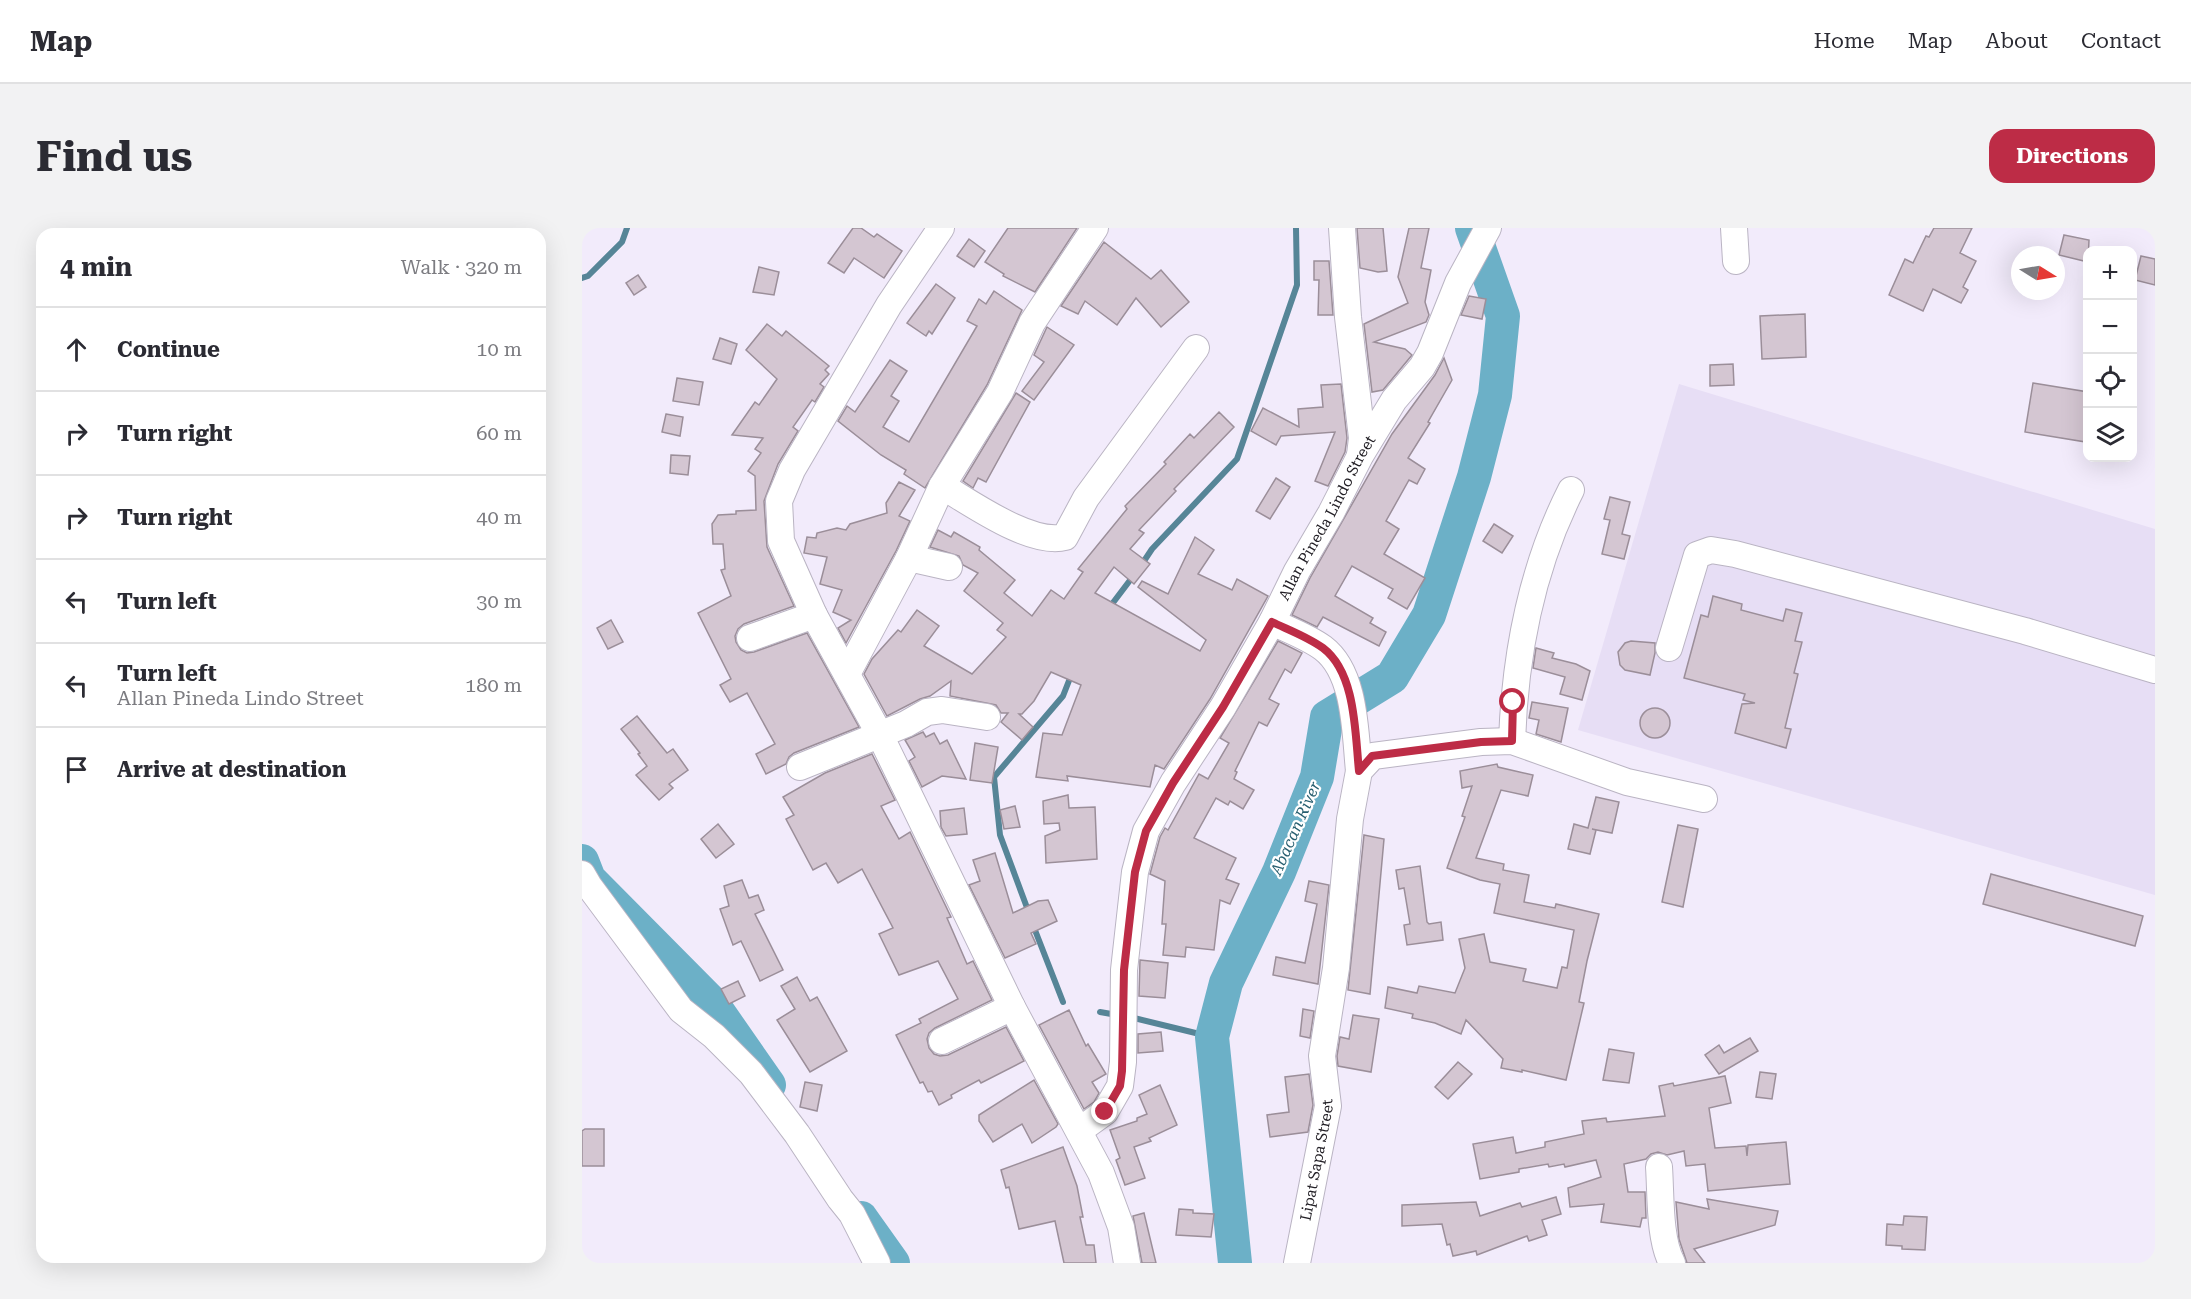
<!DOCTYPE html>
<html lang="en">
<head>
<meta charset="utf-8">
<style>
  :root { --surface:#fff; --page:#f2f2f3; --text:#2b2b33; --muted:#7c7c81; --line:#e1e1e2; --accent:#bd2c46 }
  body { margin:0; font-family:"Roboto Serif",serif; background:var(--page); color:var(--text) }
  .controls { position:absolute; right:18px; top:18px; display:grid; overflow:hidden; border-radius:12px; box-shadow:0 6px 24px #0002 }
  .controls button { width:54px; height:54px; display:grid; place-items:center; padding:0; border:0; border-bottom:2px solid var(--line); background:var(--surface); color:var(--text); font:30px sans-serif }
  .compass { position:absolute; left:1429px; top:18px; width:54px; height:54px; border-radius:50%; background:var(--surface); box-shadow:0 6px 24px #0002; rotate:101deg }
  .stop { position:absolute; width:18px; height:18px; margin:-14px; border:4px solid #bd2c46; border-radius:50%; background:#fff }
  .stop.end { background:#bd2c46; border-color:#fff; box-shadow:0 2px 6px #0008 }
  .list { margin:0; padding:0; list-style:none }
  h2 { display:flex; justify-content:space-between; align-items:center; height:78px; margin:0; padding:0 24px; font-size:26px }
  h2 small { font-size:20px; font-weight:400; color:var(--muted) }
  .list li { display:grid; grid-template-columns:39px 1fr auto; gap:18px; align-items:center; box-sizing:border-box; height:84px; padding:0 24px; border-top:2px solid var(--line) }
  .list b { display:block; font-size:22px; white-space:nowrap }
  .list p { margin:0; font-size:20px; white-space:nowrap; color:var(--muted) }
  .list em { font-size:20px; font-style:normal; color:var(--muted) }
  .icon { flex:none; width:33px; height:33px; fill:none; stroke:currentColor; stroke-width:2; stroke-linecap:round; stroke-linejoin:round }
  .map { position:relative; flex:none; width:1573px; height:1035px; overflow:hidden; border-radius:18px }
  header { display:flex; align-items:center; gap:36px; box-sizing:border-box; height:84px; padding:0 30px; background:var(--surface); border-bottom:2px solid var(--line) }
  header strong { font-size:28px }
  nav { display:flex; gap:33px; margin-inline-start:auto; font-size:21px }
  .intro { display:flex; align-items:center; justify-content:space-between; box-sizing:border-box; height:144px; padding:0 36px }
  h1 { margin:0; font-size:42px }
  .button { padding:15px 27px; border-radius:18px; background:var(--accent); color:#fff; font-size:21px; font-weight:700 }
  main { display:flex; gap:36px; padding:0 36px }
  aside { flex:1; background:var(--surface); border-radius:18px; box-shadow:0 6px 24px #0002 }
  .map>svg:first-child { display:block }
</style>
</head>
<body>
<header>
<strong>Map</strong>
<nav><a>Home</a><a>Map</a><a>About</a><a>Contact</a></nav>
</header>
<div class="intro"><h1>Find us</h1><a class="button">Directions</a></div>
<main>
<aside>
<h2>4 min<small>Walk · 320 m</small></h2>
<ul class="list">
<li><svg class="icon" aria-label="ahead" viewBox="0 0 24 24"><path d="M12 20V5M6 11l6-6 6 6"/></svg><div><b>Continue</b></div><em>10 m</em></li>
<li><svg class="icon" aria-label="right" viewBox="0 0 24 24"><path d="M7 20v-9h11M14 6l5 5-5 5"/></svg><div><b>Turn right</b></div><em>60 m</em></li>
<li><svg class="icon" aria-label="right" viewBox="0 0 24 24"><path d="M7 20v-9h11M14 6l5 5-5 5"/></svg><div><b>Turn right</b></div><em>40 m</em></li>
<li><svg class="icon" aria-label="left" viewBox="0 0 24 24"><path d="M17 20v-9H6M10 6l-5 5 5 5"/></svg><div><b>Turn left</b></div><em>30 m</em></li>
<li><svg class="icon" aria-label="left" viewBox="0 0 24 24"><path d="M17 20v-9H6M10 6l-5 5 5 5"/></svg><div><b>Turn left</b><p>Allan Pineda Lindo Street</p></div><em>180 m</em></li>
<li><svg class="icon" aria-label="arrive" viewBox="0 0 24 24"><path d="M6 21V4h12l-3 4 3 4H6"/></svg><div><b>Arrive at destination</b></div></li>
</ul>
</aside>
<div class="map">
<svg width="1573" height="1035" viewBox="0 0 1573 1035">
  <rect width="100%" height="100%" fill="#f2ebfb"/>
  <path fill="#e7def5" d="M 1097,156 L 1573,301 L 1573,667 L 996,502 Z"/>
  <g fill="none" stroke-linecap="round" stroke-linejoin="round">
    <g stroke="#568597" stroke-width="6">
      <path d="M 0,50 L 6,48 L 40,14 L 45,0"/>
      <path d="M 558,339 L 570,321 L 655,231 L 715,57 L 714,0"/>
      <path d="M 527,380 L 552,347"/>
      <path d="M 447,685 L 418,607 L 412,549 L 481,468 L 490,445"/>
      <path d="M 451,697 L 481,774"/>
      <path d="M 518,784 L 535,787"/>
      <path d="M 548,789 L 630,809"/>
    </g>
    <g stroke="#6cb0c7" stroke-width="34">
      <path d="M 0,633 L 7,651 L 130,775 L 187,857"/>
      <path d="M 279,990 L 311,1035"/>
      <path d="M 653,1035 L 630,809 L 644,755 L 697,644 L 735,549 L 745,489 L 810,449 L 847,387 L 892,249 L 913,167 L 921,88 L 890,0"/>
    </g>
  </g>
  <g fill="#d4c6d2" stroke="#9b8e99" stroke-width="1.5">
    <path d="M 271,0 L 279,0 L 292,9 L 295,6 L 320,23 L 302,50 L 272,30 L 262,45 L 246,35 Z"/>
    <path d="M 426,0 L 495,0 L 453,64 L 421,48 L 422,46 L 403,34 Z"/>
    <path d="M 775,0 L 801,0 L 805,43 L 796,44 L 778,40 Z"/>
    <path d="M 827,0 L 847,0 L 839,40 L 849,42 L 843,74 L 847,87 L 844,94 L 792,114 L 823,121 L 830,127 L 801,162 L 790,164 L 782,96 L 826,75 L 816,49 Z"/>
    <path d="M 1352,0 L 1390,0 L 1378,25 L 1394,33 L 1381,59 L 1386,62 L 1379,75 L 1351,61 L 1341,83 L 1307,67 L 1323,31 L 1331,35 L 1344,8 L 1347,9 Z"/>
    <path d="M 1482,7 L 1507,12 L 1506,34 L 1477,27 Z"/>
    <path d="M 387,11 L 403,23 L 392,39 L 375,28 Z"/>
    <path d="M 522,14 L 569,51 L 579,42 L 607,74 L 579,99 L 554,70 L 535,97 L 503,73 L 496,86 L 479,78 Z"/>
    <path d="M 1559,28 L 1573,31 L 1573,57 L 1553,52 Z"/>
    <path d="M 732,33 L 747,33 L 751,87 L 736,87 L 737,52 L 732,52 Z"/>
    <path d="M 177,39 L 197,44 L 192,67 L 171,64 Z"/>
    <path d="M 56,47 L 64,59 L 52,67 L 44,55 Z"/>
    <path d="M 354,56 L 373,70 L 350,106 L 347,103 L 344,108 L 325,95 Z"/>
    <path d="M 412,63 L 440,82 L 405,157 L 343,260 L 322,246 L 324,242 L 299,227 L 256,193 L 265,178 L 273,184 L 308,132 L 325,143 L 309,168 L 317,173 L 301,199 L 327,214 L 395,98 L 385,93 L 397,71 L 404,76 Z"/>
    <path d="M 887,68 L 904,71 L 900,91 L 879,87 Z"/>
    <path d="M 1223,86 L 1224,129 L 1180,131 L 1178,88 Z"/>
    <path d="M 185,96 L 200,108 L 204,103 L 247,138 L 243,142 L 247,146 L 238,156 L 242,159 L 233,174 L 230,172 L 211,199 L 216,203 L 196,236 L 182,273 L 185,319 L 212,378 L 162,396 L 156,401 L 153,408 L 154,414 L 159,422 L 165,425 L 172,424 L 225,405 L 277,499 L 212,525 L 207,529 L 204,536 L 184,546 L 174,526 L 193,516 L 165,465 L 148,474 L 138,457 L 149,451 L 116,385 L 149,368 L 139,342 L 143,341 L 141,316 L 131,316 L 130,296 L 136,287 L 154,286 L 154,283 L 174,282 L 173,248 L 166,243 L 179,225 L 173,221 L 181,210 L 150,207 L 173,174 L 177,177 L 195,151 L 164,122 Z"/>
    <path d="M 465,99 L 492,117 L 452,172 L 440,163 L 462,134 L 452,127 Z"/>
    <path d="M 138,110 L 155,116 L 149,136 L 131,131 Z"/>
    <path d="M 862,130 L 870,152 L 846,194 L 848,195 L 826,230 L 843,241 L 835,256 L 827,252 L 804,293 L 817,301 L 802,326 L 843,350 L 825,381 L 806,370 L 811,361 L 770,338 L 753,368 L 791,390 L 788,395 L 804,404 L 797,418 L 741,389 L 735,399 L 710,387 L 728,350 L 810,206 L 853,147 Z"/>
    <path d="M 1151,136 L 1152,157 L 1128,158 L 1128,137 Z"/>
    <path d="M 95,150 L 121,154 L 117,177 L 91,173 Z"/>
    <path d="M 1451,155 L 1506,164 L 1504,214 L 1443,204 Z"/>
    <path d="M 759,156 L 765,210 L 763,224 L 746,258 L 733,253 L 753,204 L 699,208 L 694,217 L 669,203 L 681,180 L 717,199 L 716,181 L 741,179 L 739,157 Z"/>
    <path d="M 434,165 L 448,174 L 404,254 L 396,250 L 391,260 L 381,253 Z"/>
    <path d="M 637,184 L 652,199 L 592,261 L 594,263 L 557,302 L 562,305 L 548,321 L 568,336 L 552,356 L 532,339 L 513,365 L 618,423 L 624,412 L 556,359 L 560,353 L 586,366 L 613,309 L 632,322 L 616,346 L 650,362 L 655,351 L 686,368 L 628,471 L 582,541 L 573,537 L 568,559 L 485,548 L 486,553 L 454,549 L 461,505 L 480,507 L 499,457 L 469,444 L 452,473 L 440,486 L 437,486 L 451,499 L 440,512 L 419,494 L 426,485 L 419,485 L 414,477 L 368,468 L 369,453 L 348,468 L 338,471 L 305,488 L 282,446 L 290,431 L 316,402 L 319,404 L 335,382 L 357,398 L 342,418 L 390,446 L 424,409 L 415,402 L 421,395 L 382,363 L 396,345 L 381,337 L 377,328 L 348,319 L 356,302 L 369,309 L 372,304 L 398,319 L 397,322 L 433,352 L 422,365 L 450,388 L 469,362 L 482,371 L 501,344 L 496,341 L 545,281 L 543,278 L 584,236 L 582,234 L 608,206 L 612,210 Z"/>
    <path d="M 84,186 L 101,189 L 98,208 L 80,204 Z"/>
    <path d="M 89,227 L 108,228 L 106,247 L 88,245 Z"/>
    <path d="M 694,250 L 708,259 L 688,291 L 674,283 Z"/>
    <path d="M 317,254 L 333,262 L 317,288 L 328,293 L 314,323 L 264,415 L 256,400 L 269,392 L 251,384 L 260,362 L 238,356 L 245,329 L 222,325 L 225,309 L 234,310 L 235,305 L 255,300 L 264,302 L 268,296 L 305,285 L 304,275 Z"/>
    <path d="M 1028,269 L 1048,274 L 1040,306 L 1048,308 L 1042,331 L 1020,326 L 1028,292 L 1022,291 Z"/>
    <path d="M 912,296 L 931,308 L 920,325 L 901,313 Z"/>
    <path d="M 1131,368 L 1160,376 L 1159,382 L 1201,393 L 1204,381 L 1220,385 L 1213,413 L 1220,414 L 1212,445 L 1216,446 L 1203,500 L 1209,501 L 1204,520 L 1153,505 L 1160,476 L 1173,475 L 1161,472 L 1163,466 L 1102,450 L 1119,387 L 1126,389 Z"/>
    <path d="M 29,392 L 41,414 L 26,421 L 15,400 Z"/>
    <path d="M 696,413 L 720,425 L 709,445 L 703,441 L 687,471 L 697,476 L 685,498 L 677,494 L 653,543 L 655,544 L 652,551 L 672,562 L 661,581 L 648,573 L 646,577 L 634,570 L 612,610 L 654,630 L 644,651 L 657,656 L 648,676 L 638,672 L 632,722 L 604,719 L 603,729 L 581,727 L 584,696 L 580,696 L 583,653 L 568,646 L 578,609 L 583,600 L 586,602 L 617,546 L 626,551 L 647,515 L 638,510 Z"/>
    <path d="M 1049,413 L 1073,415 L 1073,425 L 1068,447 L 1043,442 L 1038,437 L 1036,424 L 1043,415 Z"/>
    <path d="M 954,420 L 972,425 L 970,430 L 994,436 L 1008,443 L 1000,472 L 978,466 L 983,449 L 951,440 Z"/>
    <path d="M 950,474 L 986,480 L 979,514 L 954,506 L 957,492 L 947,490 Z"/>
    <circle cx="1073" cy="495" r="15"/>
    <path d="M 55,488 L 85,525 L 91,521 L 106,542 L 87,556 L 91,560 L 77,572 L 54,547 L 65,538 L 56,526 L 58,525 L 39,501 Z"/>
    <path d="M 341,504 L 344,509 L 352,505 L 358,516 L 365,512 L 384,551 L 360,548 L 340,559 L 327,533 L 333,529 L 323,512 Z"/>
    <path d="M 393,515 L 416,519 L 410,555 L 388,552 Z"/>
    <path d="M 290,526 L 313,572 L 299,578 L 317,611 L 328,604 L 369,689 L 365,690 L 385,736 L 391,733 L 410,772 L 353,800 L 347,805 L 345,811 L 347,820 L 352,826 L 358,828 L 366,827 L 424,799 L 442,833 L 399,855 L 397,852 L 369,867 L 370,870 L 357,877 L 350,863 L 346,864 L 341,854 L 338,855 L 314,807 L 339,795 L 337,791 L 376,771 L 356,733 L 317,747 L 297,706 L 311,700 L 280,641 L 256,655 L 244,635 L 231,642 L 204,591 L 212,587 L 201,569 L 243,545 Z"/>
    <path d="M 915,536 L 916,539 L 951,547 L 946,568 L 919,562 L 894,630 L 922,636 L 921,642 L 947,647 L 942,674 L 973,680 L 974,676 L 1017,686 L 1005,733 L 997,774 L 1002,775 L 984,852 L 940,842 L 940,844 L 919,840 L 921,831 L 884,792 L 879,806 L 853,795 L 830,790 L 831,786 L 803,780 L 806,759 L 835,765 L 837,758 L 873,765 L 883,740 L 877,711 L 902,706 L 908,734 L 944,741 L 941,753 L 975,760 L 980,739 L 985,740 L 992,702 L 912,685 L 918,656 L 898,652 L 865,640 L 883,589 L 880,588 L 890,558 L 880,560 L 878,543 Z"/>
    <path d="M 486,567 L 487,580 L 513,579 L 515,631 L 464,635 L 463,608 L 478,602 L 477,595 L 462,596 L 461,573 Z"/>
    <path d="M 1014,569 L 1037,574 L 1030,605 L 1010,601 L 1014,602 L 1008,626 L 986,621 L 992,596 L 1006,600 Z"/>
    <path d="M 433,578 L 438,599 L 422,601 L 418,582 Z"/>
    <path d="M 382,580 L 385,606 L 364,608 L 359,599 L 358,583 Z"/>
    <path d="M 136,596 L 152,616 L 134,630 L 119,611 Z"/>
    <path d="M 1096,597 L 1116,601 L 1101,679 L 1080,674 Z"/>
    <path d="M 782,607 L 802,611 L 788,766 L 766,762 Z"/>
    <path d="M 413,625 L 431,685 L 456,673 L 466,672 L 475,693 L 449,705 L 454,716 L 423,730 L 387,657 L 398,653 L 391,632 Z"/>
    <path d="M 838,638 L 845,694 L 847,696 L 859,694 L 861,712 L 825,717 L 822,697 L 828,696 L 822,660 L 817,661 L 814,642 Z"/>
    <path d="M 1409,646 L 1561,688 L 1553,718 L 1401,676 Z"/>
    <path d="M 160,652 L 167,670 L 176,667 L 182,682 L 173,686 L 201,742 L 178,753 L 159,713 L 151,717 L 138,681 L 147,678 L 142,658 Z"/>
    <path d="M 727,653 L 747,657 L 736,756 L 691,747 L 694,729 L 723,735 L 735,676 L 723,673 Z"/>
    <path d="M 558,732 L 586,735 L 583,770 L 557,768 Z"/>
    <path d="M 215,749 L 228,773 L 235,769 L 265,823 L 228,844 L 195,792 L 213,781 L 199,758 Z"/>
    <path d="M 156,753 L 163,768 L 147,776 L 139,761 Z"/>
    <path d="M 721,781 L 732,783 L 728,810 L 718,808 Z"/>
    <path d="M 487,782 L 504,818 L 506,816 L 524,846 L 510,854 L 517,865 L 512,874 L 502,881 L 457,797 Z"/>
    <path d="M 771,787 L 797,791 L 789,844 L 756,838 L 755,828 L 758,809 L 767,811 Z"/>
    <path d="M 579,804 L 581,823 L 556,825 L 556,806 Z"/>
    <path d="M 1168,810 L 1176,823 L 1137,846 L 1123,827 L 1137,817 L 1142,825 Z"/>
    <path d="M 1027,821 L 1052,825 L 1047,855 L 1021,852 Z"/>
    <path d="M 876,834 L 890,846 L 866,871 L 853,859 Z"/>
    <path d="M 1178,844 L 1194,846 L 1190,871 L 1174,869 Z"/>
    <path d="M 727,846 L 731,877 L 726,904 L 688,909 L 685,887 L 707,884 L 703,849 Z"/>
    <path d="M 1143,848 L 1149,875 L 1127,880 L 1133,920 L 1164,918 L 1165,928 L 1166,917 L 1204,914 L 1208,956 L 1126,963 L 1123,936 L 1104,938 L 1102,923 L 1085,927 L 1076,924 L 1069,926 L 1064,931 L 1042,936 L 1046,964 L 1063,964 L 1064,990 L 1060,990 L 1058,999 L 1019,994 L 1022,976 L 988,979 L 986,960 L 1019,949 L 1014,932 L 983,939 L 982,936 L 967,939 L 966,936 L 937,941 L 937,944 L 898,951 L 891,916 L 931,909 L 934,925 L 963,919 L 963,914 L 1002,906 L 1000,893 L 1024,890 L 1025,894 L 1083,888 L 1077,858 L 1091,855 L 1092,858 Z"/>
    <path d="M 452,852 L 476,896 L 474,899 L 450,915 L 440,896 L 411,914 L 397,893 L 397,887 Z"/>
    <path d="M 223,854 L 240,857 L 235,883 L 218,879 Z"/>
    <path d="M 578,857 L 595,897 L 567,910 L 569,913 L 552,919 L 563,950 L 543,957 L 534,932 L 538,930 L 528,902 L 555,893 L 555,890 L 565,886 L 557,867 Z"/>
    <path d="M 3,901 L 22,901 L 22,938 L 0,938 L 0,903 Z"/>
    <path d="M 481,919 L 495,958 L 501,989 L 498,989 L 504,1017 L 512,1017 L 514,1035 L 482,1035 L 473,993 L 437,1001 L 427,959 L 424,960 L 419,942 Z"/>
    <path d="M 974,969 L 979,986 L 960,992 L 965,1007 L 947,1013 L 945,1008 L 895,1027 L 894,1023 L 871,1028 L 868,1016 L 865,1017 L 860,996 L 820,998 L 820,977 L 894,974 L 898,988 L 938,975 L 940,979 Z"/>
    <path d="M 1125,971 L 1196,983 L 1193,997 L 1112,1021 L 1123,1035 L 1105,1035 L 1097,1011 L 1094,974 L 1127,981 Z"/>
    <path d="M 597,981 L 611,982 L 611,985 L 632,986 L 629,1009 L 594,1007 Z"/>
    <path d="M 562,985 L 574,1035 L 560,1035 L 551,988 Z"/>
    <path d="M 1322,988 L 1345,989 L 1343,1022 L 1320,1021 L 1320,1018 L 1304,1017 L 1305,996 L 1321,997 Z"/>
  </g>
  <g fill="none" stroke-linecap="round" stroke-linejoin="round">
    <g stroke="#bab4c3" stroke-width="28">
      <g id="minor">
        <path d="M 359,0 L 307,77 L 210,242 L 197,273 L 199,313 L 232,387 L 298,507 L 430,779 L 519,945 L 539,999 L 545,1035"/>
        <path d="M 760,0 L 766,89 L 780,210 L 778,227"/>
        <path d="M 1152,0 L 1154,33"/>
        <path d="M 360,258 C 389,275 449,318 483,309 L 504,270 L 614,120"/>
        <path d="M 327,330 L 367,339"/>
        <path d="M 690,394 C 707,402 726,409 741,420 C 774,445 773,505 777,543"/>
        <path d="M 168,410 L 232,387"/>
        <path d="M 1087,420 L 1115,327 L 1129,322 L 1153,326 L 1443,403 L 1573,442"/>
        <path d="M 265,446 L 327,330 L 360,258 L 418,164 L 450,95 L 513,0"/>
        <path d="M 930,513 C 933,425 949,341 989,262"/>
        <path d="M 218,539 L 324,496 L 345,484 L 360,482 L 405,489"/>
        <path d="M 0,646 L 7,658 L 99,782 L 132,808 L 169,845 L 215,906 L 258,971 L 270,986 L 295,1035"/>
        <path d="M 360,813 L 430,779"/>
        <path id="s1" d="M 498,902 L 523,884 L 538,858 L 541,834 L 542,742 L 553,644 L 564,603 L 591,555 L 641,479 L 690,394 L 715,343 L 749,285 L 778,228 L 812,172 L 840,139 L 848,125 L 876,55 L 906,0"/>
        <path d="M 1077,939 C 1079,967 1077,1011 1090,1035"/>
        <path id="s2" d="M 715,1035 L 746,878 L 740,828 L 754,740 L 768,591 L 777,543 L 791,528 L 899,514 L 930,513 L 1045,554 L 1122,571"/>
      </g>
    </g>
    <use href="#minor" stroke="#fff" stroke-width="26"/>
  </g>
  <g fill="none" stroke-linecap="round" stroke-linejoin="round">
    <path stroke="#bd2c46" stroke-width="8" d="M 523,884 L 538,858 L 540,843 L 542,742 L 553,644 L 564,603 L 591,555 L 641,479 L 690,394 C 707,402 726,409 741,420 C 774,445 773,505 777,543 L 790,528 L 899,514 L 930,513 L 931,474"/>
  </g>
  <g text-anchor="middle" stroke-width="4.5" stroke-linejoin="round" paint-order="stroke">
    <g font-size="15" fill="#232026" stroke="#fff">
      <text dy="5" stroke="none"><textPath href="#s1" startOffset="680">Allan Pineda Lindo Street</textPath></text>
      <text dy="5" stroke="none"><textPath href="#s2" startOffset="105">Lipat Sapa Street</textPath></text>
    </g>
    <g font-size="16" font-style="italic" fill="#285f70" stroke="#fff">
      <text transform="translate(713 600) rotate(-66)" y="6">Abacan River</text>
    </g>
  </g>
</svg>
<div class="controls">
<button>+</button>
<button>−</button>
<button><svg class="icon" aria-label="locate" viewBox="0 0 24 24"><circle cx="12" cy="12" r="6"/><path d="M12 2v4M12 18v4M2 12h4M18 12h4"/></svg></button>
<button><svg class="icon" aria-label="layers" viewBox="0 0 24 24"><path d="M12 4l9 5-9 5-9-5zM3 14l9 5 9-5"/></svg></button>
</div>
<svg class="compass" viewBox="-18 -18 36 36"><path d="M0-13l5 13h-10z" fill="#e53935"/><path d="M0 13l5-13h-10z" fill="#7c7c81"/></svg>
<div class="stop" style="left:931px;top:474px"></div>
<div class="stop end" style="left:523px;top:884px"></div>
</div>
</main>
</body>
</html>
